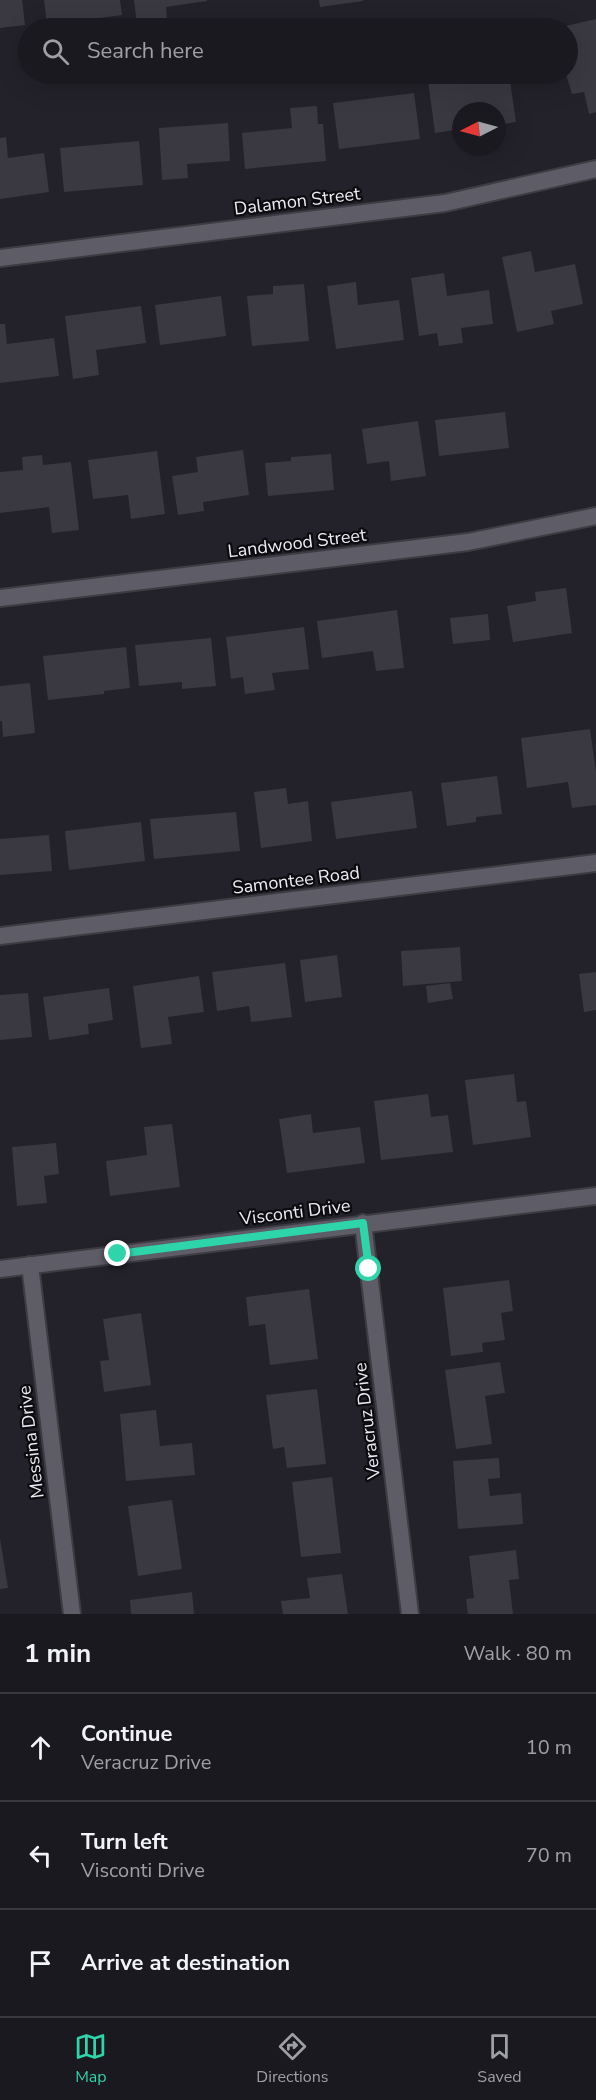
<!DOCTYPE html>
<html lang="en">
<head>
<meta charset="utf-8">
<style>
  :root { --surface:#1a191f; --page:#232228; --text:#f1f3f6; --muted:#9fa0a4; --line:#38383d; --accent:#2ed4aa }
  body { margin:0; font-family:"Nunito Sans",sans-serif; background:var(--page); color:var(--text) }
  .compass { position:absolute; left:452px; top:102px; width:54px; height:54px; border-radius:50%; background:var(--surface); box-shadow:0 6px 24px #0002; rotate:264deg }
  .stop { position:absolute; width:18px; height:18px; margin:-14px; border:4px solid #2ed4aa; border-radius:50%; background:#fff }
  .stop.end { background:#2ed4aa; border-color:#fff; box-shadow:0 2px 6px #0008 }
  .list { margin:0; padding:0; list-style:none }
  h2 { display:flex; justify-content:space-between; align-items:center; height:78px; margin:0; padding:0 24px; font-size:26px }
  h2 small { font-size:20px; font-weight:400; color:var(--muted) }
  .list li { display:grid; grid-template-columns:39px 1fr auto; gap:18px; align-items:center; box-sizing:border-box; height:108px; padding:0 24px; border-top:2px solid var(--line) }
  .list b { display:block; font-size:22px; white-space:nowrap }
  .list p { margin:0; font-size:20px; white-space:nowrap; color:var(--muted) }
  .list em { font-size:20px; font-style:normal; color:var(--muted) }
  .icon { flex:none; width:33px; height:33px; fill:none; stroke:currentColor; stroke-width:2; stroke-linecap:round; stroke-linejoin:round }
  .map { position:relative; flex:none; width:596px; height:1614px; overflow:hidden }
  .search { position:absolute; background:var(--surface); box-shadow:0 6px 24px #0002; left:18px; right:18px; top:18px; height:66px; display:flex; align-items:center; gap:15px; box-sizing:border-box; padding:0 21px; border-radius:33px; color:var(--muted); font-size:22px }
  .sheet { height:402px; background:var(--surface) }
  nav { display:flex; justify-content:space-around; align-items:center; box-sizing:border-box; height:84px; border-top:2px solid var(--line); background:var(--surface); font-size:16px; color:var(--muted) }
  nav a { display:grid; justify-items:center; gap:3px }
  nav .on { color:var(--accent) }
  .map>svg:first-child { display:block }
</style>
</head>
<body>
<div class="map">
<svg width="596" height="1614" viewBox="0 0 596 1614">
  <rect width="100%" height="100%" fill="#232129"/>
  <g fill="#3a3841">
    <path d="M 0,0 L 22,0 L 25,25 L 0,28 Z"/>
    <path d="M 44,0 L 120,0 L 122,15 L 47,25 Z"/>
    <path d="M 134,0 L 207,0 L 207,1 L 166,7 L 167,21 L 137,25 Z"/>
    <path d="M 319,0 L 363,0 L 363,1 L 320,7 Z"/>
    <path d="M 596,19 L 596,112 L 589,114 L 584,92 L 572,94 L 566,74 L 568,66 L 575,64 L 566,26 Z"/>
    <path d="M 484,74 L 509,74 L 516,122 L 497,125 L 497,111 L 461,111 L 461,129 L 435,133 L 428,81 Z"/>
    <path d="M 414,93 L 420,139 L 339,149 L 333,103 Z"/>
    <path d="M 317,106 L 318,124 L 323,124 L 326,161 L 245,169 L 242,133 L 292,128 L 290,108 Z"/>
    <path d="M 228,123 L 230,161 L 187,164 L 188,178 L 162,180 L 159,128 Z"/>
    <path d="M 6,137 L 8,158 L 44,153 L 49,192 L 0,199 L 0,138 Z"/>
    <path d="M 139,141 L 143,185 L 64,192 L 60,148 Z"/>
    <path d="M 531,251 L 535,272 L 575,264 L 583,304 L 551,311 L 554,324 L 517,332 L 502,257 Z"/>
    <path d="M 444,273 L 447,296 L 489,290 L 493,324 L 461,328 L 463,343 L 439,346 L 437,333 L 419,336 L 411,278 Z"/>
    <path d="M 356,282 L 358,305 L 399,300 L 404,340 L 336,349 L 327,286 Z"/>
    <path d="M 304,284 L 309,341 L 252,346 L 247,296 L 273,294 L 273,286 Z"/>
    <path d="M 221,296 L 226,336 L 160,345 L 155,305 Z"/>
    <path d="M 141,306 L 146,343 L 96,350 L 99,375 L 73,379 L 65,316 Z"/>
    <path d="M 0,324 L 5,324 L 7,344 L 54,338 L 59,376 L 0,383 Z"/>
    <path d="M 505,412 L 509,448 L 439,456 L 435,420 Z"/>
    <path d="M 418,421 L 426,476 L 391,481 L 389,461 L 367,464 L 362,429 Z"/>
    <path d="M 243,450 L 249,495 L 203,502 L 204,511 L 178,515 L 172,476 L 198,472 L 196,457 Z"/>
    <path d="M 157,451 L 165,514 L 131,519 L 128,495 L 93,499 L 88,460 Z"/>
    <path d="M 331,454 L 334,490 L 268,496 L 265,463 L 291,461 L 291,457 Z"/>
    <path d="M 42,455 L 43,465 L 71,462 L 79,530 L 52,533 L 49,507 L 0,513 L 0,472 L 23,470 L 22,457 Z"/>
    <path d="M 566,588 L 572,633 L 513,642 L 507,606 L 536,601 L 535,592 Z"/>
    <path d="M 397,610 L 404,668 L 376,671 L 373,651 L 322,658 L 317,621 Z"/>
    <path d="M 488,614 L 490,640 L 453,644 L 450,618 Z"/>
    <path d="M 304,627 L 309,669 L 272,673 L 275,690 L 245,694 L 243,677 L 231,679 L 226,637 Z"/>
    <path d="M 211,638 L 216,686 L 182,689 L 182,682 L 139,686 L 135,645 Z"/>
    <path d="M 126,647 L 130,688 L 104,691 L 104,694 L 48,700 L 43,656 Z"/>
    <path d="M 30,683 L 35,733 L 3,737 L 2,721 L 0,721 L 0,686 Z"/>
    <path d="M 590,729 L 596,772 L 596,805 L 572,808 L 568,782 L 527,788 L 521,738 Z"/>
    <path d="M 497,776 L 502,814 L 476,817 L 476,822 L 447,826 L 441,783 Z"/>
    <path d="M 286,788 L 288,804 L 308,801 L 312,841 L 261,848 L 254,792 Z"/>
    <path d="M 412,791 L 417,828 L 336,839 L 331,802 Z"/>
    <path d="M 236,812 L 240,851 L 154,859 L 150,819 Z"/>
    <path d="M 141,822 L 145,861 L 69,870 L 65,831 Z"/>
    <path d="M 49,835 L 52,871 L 0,875 L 0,839 Z"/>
    <path d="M 460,947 L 462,981 L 403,986 L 401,951 Z"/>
    <path d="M 337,955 L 342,997 L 305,1002 L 300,960 Z"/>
    <path d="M 285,963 L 292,1017 L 251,1022 L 249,1006 L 217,1011 L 212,972 Z"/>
    <path d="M 596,972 L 596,1010 L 584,1012 L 579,974 Z"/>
    <path d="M 199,976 L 204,1012 L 168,1017 L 172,1044 L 141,1048 L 133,986 Z"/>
    <path d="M 450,983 L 453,999 L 428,1003 L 426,986 Z"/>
    <path d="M 109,988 L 113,1020 L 88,1024 L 89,1034 L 49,1040 L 43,997 Z"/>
    <path d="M 28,993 L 32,1037 L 0,1040 L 0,995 Z"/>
    <path d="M 514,1074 L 517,1102 L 526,1101 L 531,1137 L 473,1145 L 465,1080 Z"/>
    <path d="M 428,1094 L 431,1117 L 448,1115 L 453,1152 L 381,1160 L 374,1101 Z"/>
    <path d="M 311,1114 L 313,1133 L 360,1127 L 365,1163 L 287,1173 L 279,1119 Z"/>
    <path d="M 172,1124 L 180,1187 L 110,1196 L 106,1161 L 147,1155 L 144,1127 Z"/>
    <path d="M 56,1143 L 59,1174 L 44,1176 L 47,1203 L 17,1206 L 12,1147 Z"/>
    <path d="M 509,1280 L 513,1311 L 501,1313 L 505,1340 L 482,1343 L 483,1352 L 451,1356 L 443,1288 Z"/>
    <path d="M 309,1289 L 318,1359 L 270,1365 L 265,1324 L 249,1326 L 246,1297 Z"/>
    <path d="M 141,1313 L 151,1385 L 104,1392 L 100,1361 L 109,1360 L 103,1319 Z"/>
    <path d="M 500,1362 L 505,1393 L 485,1396 L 492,1444 L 456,1449 L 445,1370 Z"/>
    <path d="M 317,1389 L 326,1464 L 287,1468 L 284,1447 L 273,1449 L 266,1395 Z"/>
    <path d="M 156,1410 L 160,1446 L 192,1443 L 195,1475 L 126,1481 L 120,1414 Z"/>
    <path d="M 499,1458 L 500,1478 L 488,1479 L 490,1496 L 521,1493 L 523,1524 L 458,1529 L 453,1461 Z"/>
    <path d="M 332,1477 L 341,1553 L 301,1557 L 292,1482 Z"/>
    <path d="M 172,1500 L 182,1569 L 138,1576 L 128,1506 Z"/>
    <path d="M 0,1538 L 8,1588 L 0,1589 Z"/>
    <path d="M 516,1550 L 519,1579 L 509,1580 L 513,1614 L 468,1614 L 466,1599 L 474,1598 L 469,1556 Z"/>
    <path d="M 342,1574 L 348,1614 L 283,1614 L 281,1601 L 310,1598 L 307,1578 Z"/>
    <path d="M 192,1592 L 194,1614 L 131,1614 L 130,1600 Z"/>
  </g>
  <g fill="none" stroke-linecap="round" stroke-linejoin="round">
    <g stroke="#3d3c43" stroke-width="20">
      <g id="minor">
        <path d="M 0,258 L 445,203 L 596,169"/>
        <path d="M 0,598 L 468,542 L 596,516"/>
        <path d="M 0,936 L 596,863"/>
        <path d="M 363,1223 L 410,1614"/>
        <path d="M 30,1265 L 72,1614"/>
        <path d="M 0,1269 L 596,1196"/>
      </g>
    </g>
    <use href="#minor" stroke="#5e5c66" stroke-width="16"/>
  </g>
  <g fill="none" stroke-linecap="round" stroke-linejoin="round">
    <path stroke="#2ed4aa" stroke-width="8" d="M 118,1254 L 363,1223 L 369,1269"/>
  </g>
  <g text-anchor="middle" stroke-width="4.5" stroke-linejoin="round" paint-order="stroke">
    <g font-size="18" fill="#ecebf1" stroke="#0c0b0f">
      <text transform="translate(297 201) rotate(-7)" y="6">Dalamon Street</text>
      <text transform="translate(297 543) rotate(-7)" y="6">Landwood Street</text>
      <text transform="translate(296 880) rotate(-7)" y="6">Samontee Road</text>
      <text transform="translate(295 1212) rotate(-7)" y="6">Visconti Drive</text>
      <text transform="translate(367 1421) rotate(-97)" y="6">Veracruz Drive</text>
      <text transform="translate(31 1442) rotate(-97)" y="6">Messina Drive</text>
    </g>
  </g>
</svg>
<svg class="compass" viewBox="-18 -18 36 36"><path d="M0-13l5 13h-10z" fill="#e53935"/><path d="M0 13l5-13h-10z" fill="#9fa0a4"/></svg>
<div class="stop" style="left:369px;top:1269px"></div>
<div class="stop end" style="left:118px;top:1254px"></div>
<div class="search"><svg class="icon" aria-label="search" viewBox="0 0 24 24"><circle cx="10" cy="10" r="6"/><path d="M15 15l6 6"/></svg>Search here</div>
</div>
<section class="sheet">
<h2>1 min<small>Walk · 80 m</small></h2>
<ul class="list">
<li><svg class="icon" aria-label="ahead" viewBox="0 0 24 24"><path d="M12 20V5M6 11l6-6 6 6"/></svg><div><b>Continue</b><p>Veracruz Drive</p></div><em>10 m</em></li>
<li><svg class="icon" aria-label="left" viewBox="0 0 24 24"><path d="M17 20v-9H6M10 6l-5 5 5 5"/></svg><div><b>Turn left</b><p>Visconti Drive</p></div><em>70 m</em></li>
<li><svg class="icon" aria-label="arrive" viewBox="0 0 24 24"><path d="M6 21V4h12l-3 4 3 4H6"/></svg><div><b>Arrive at destination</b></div></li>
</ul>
</section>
<nav>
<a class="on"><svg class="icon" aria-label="map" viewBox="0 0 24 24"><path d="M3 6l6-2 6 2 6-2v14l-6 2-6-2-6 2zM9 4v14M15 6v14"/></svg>Map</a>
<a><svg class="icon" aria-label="directions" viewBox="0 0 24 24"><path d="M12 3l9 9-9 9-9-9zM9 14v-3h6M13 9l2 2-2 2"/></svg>Directions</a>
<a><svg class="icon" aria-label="saved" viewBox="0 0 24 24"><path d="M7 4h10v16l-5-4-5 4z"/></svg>Saved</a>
</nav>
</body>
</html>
